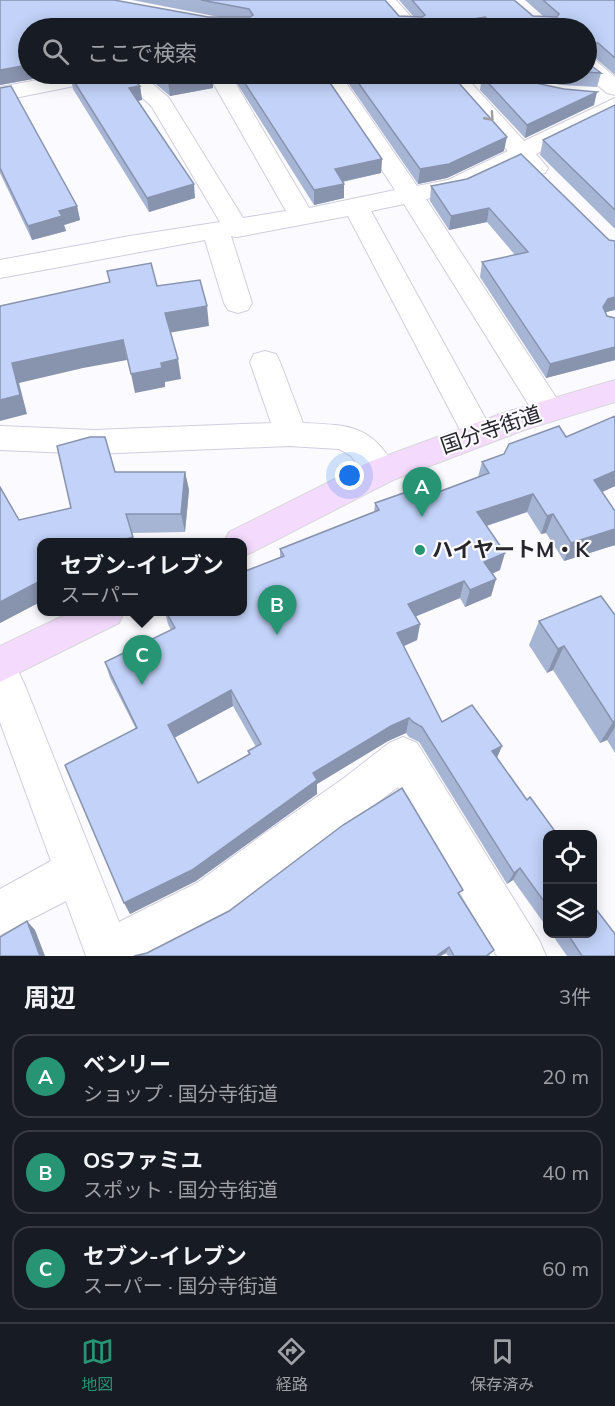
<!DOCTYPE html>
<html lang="ja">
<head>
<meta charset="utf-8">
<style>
  :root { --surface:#171b24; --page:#242831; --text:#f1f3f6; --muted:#9ea1a6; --line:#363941; --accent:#279474 }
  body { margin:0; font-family:Mulish,"Noto Sans JP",sans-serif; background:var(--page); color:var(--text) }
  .controls { position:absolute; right:18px; bottom:18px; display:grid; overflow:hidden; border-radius:12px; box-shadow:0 3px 15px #0003 }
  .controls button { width:54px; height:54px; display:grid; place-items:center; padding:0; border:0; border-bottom:2px solid var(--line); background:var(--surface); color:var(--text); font:30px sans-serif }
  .you { position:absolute; left:350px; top:476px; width:21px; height:21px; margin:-15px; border:4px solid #fff; border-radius:50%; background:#1a73e8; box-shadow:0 0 0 9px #1a73e833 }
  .badge { display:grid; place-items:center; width:39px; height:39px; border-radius:50%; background:var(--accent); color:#fff; font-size:20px; font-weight:700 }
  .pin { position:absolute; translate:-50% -50px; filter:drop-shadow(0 2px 3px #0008) }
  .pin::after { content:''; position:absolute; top:32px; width:21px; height:18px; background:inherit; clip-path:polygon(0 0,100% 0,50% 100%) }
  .popup { position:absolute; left:37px; top:538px; width:210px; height:78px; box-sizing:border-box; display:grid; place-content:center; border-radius:12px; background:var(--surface); filter:drop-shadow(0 2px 4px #0005); font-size:20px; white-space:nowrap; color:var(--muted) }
  .popup b { font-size:22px; color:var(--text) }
  .popup::after { content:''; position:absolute; left:50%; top:100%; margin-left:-12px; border:12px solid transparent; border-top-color:var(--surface) }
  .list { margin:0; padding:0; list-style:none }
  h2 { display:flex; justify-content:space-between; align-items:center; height:78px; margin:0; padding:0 24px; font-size:26px }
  h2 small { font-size:20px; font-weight:400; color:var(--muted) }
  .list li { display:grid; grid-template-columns:39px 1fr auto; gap:18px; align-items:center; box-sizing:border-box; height:84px; margin:0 12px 12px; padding:0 12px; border:2px solid var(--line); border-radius:18px }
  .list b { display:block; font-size:22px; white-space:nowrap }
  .list p { margin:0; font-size:20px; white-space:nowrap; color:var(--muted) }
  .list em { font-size:20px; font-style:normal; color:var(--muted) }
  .icon { flex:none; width:33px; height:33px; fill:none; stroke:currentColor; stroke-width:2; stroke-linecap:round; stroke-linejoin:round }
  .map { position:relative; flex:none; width:615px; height:956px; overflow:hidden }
  .search { position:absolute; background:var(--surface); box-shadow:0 3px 15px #0003; left:18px; right:18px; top:18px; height:66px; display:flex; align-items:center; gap:15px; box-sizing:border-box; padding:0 21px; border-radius:33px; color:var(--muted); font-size:22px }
  .sheet { height:366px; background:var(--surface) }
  nav { display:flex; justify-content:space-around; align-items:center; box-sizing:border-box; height:84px; border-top:2px solid var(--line); background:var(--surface); font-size:16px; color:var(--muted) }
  nav a { display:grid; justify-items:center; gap:3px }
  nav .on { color:var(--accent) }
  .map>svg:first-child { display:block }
</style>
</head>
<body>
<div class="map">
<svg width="615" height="956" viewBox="0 0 615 956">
  <rect width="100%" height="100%" fill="#fbfafe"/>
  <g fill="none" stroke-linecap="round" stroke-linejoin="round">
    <g stroke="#d0cede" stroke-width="2">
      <g id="minor">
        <path d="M 375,0 L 396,0 L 421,28 L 400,28 Z"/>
        <path d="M 586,58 L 594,59 L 615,77 L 615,95 L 607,93 L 584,74 L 586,74 Z"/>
        <path d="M 69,74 L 110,74 L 107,79 L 99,81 L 0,101 L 0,87 Z"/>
        <path d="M 118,74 L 141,74 L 169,98 L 243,218 L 286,211 L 208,74 L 230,74 L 309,208 L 395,190 L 318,74 L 340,74 L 417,186 L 448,180 L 508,151 L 440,74 L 463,74 L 524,141 L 615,98 L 613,118 L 536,154 L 548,168 L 545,173 C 533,176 528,174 520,165 L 464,191 L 426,199 L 559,402 L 564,410 L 559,418 L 548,422 L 537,418 L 404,204 L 371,211 L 494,434 L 489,443 L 478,446 L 467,443 L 348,216 L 237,237 L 231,236 L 252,303 L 248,310 L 238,313 L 228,310 L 224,303 L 205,240 L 0,278 L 0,260 L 130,236 L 220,222 L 152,107 Z"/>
        <path d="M 265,351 L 276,354 L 280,362 L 303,423 C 350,425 373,425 397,471 L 393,480 L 381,484 L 369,480 L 351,456 L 339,449 L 289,446 L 94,454 L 0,450 L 0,426 L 94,430 L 271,423 L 250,362 L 254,354 Z"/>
        <path d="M 0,656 L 14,662 L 26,688 L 119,922 L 197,883 L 261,836 L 344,778 L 389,743 L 403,737 L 417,743 L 539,940 L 546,956 L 497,956 L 398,787 L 229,915 L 149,956 L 86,956 L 66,901 L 0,935 L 0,889 L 51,861 L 0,722 Z"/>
      </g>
    </g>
    <g stroke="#d8d8d9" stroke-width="2">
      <g id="major">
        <path d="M 615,380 L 615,402 L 524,430 L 393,480 L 253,552 L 243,556 L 243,542 L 224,542 L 229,532 L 369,462 L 503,413 Z"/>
        <path d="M 71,612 L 124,612 L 119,623 L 0,682 L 0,646 Z"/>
      </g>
    </g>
    <use href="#minor" fill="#fff" fill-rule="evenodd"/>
    <use href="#major" fill="#f4dbfe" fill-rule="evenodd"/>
  </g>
  <g fill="#a7b5d5" fill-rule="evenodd">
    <path d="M 0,0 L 208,17 L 219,17 L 132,0 L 385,0 L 399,16 L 413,16 L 399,0 L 514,0 L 533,16 L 543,16 L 525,0 L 615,0 L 615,75 L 594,57 L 586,56 L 586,28 L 28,28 L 60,74 L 0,85 Z"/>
    <path d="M 586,62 L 601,73 L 597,87 L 561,85 L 528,78 L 528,74 L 586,74 Z"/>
    <path d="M 144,74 L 212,74 L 213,88 L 170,96 Z"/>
    <path d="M 231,74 L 324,74 L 382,159 L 381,173 L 343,182 L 344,198 L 314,205 Z"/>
    <path d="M 342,74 L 446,74 L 504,151 L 447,178 L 418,184 Z"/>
    <path d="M 70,75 L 140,86 L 142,100 L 138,101 L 195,198 L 149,212 L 73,89 Z"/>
    <path d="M 482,76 L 594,105 L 525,138 L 480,90 Z"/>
    <path d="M 0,88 L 77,206 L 80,220 L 64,225 L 66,231 L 32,240 L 0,173 Z"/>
    <path d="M 615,105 L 615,229 L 540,155 L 543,140 Z"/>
    <path d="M 431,186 L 609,240 L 605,312 L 607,316 L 615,318 L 615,360 L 546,378 L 480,277 L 482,262 L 515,255 L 487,222 L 449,230 L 430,201 Z"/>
    <path d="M 566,437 L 615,486 L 602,492 L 615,511 L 615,545 L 564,561 L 546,533 L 541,534 L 527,512 L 487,526 L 500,570 L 492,574 L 496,579 L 491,596 L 465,607 L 460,598 L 416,616 L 420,624 L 417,640 L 404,646 L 442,722 L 502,746 L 497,757 L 548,834 L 548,929 L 513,880 L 507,884 L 419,742 L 409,737 L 406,733 L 388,741 L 317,784 L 317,794 L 196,881 L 130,914 L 136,729 L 110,678 L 105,662 L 171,630 L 168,624 L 165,612 L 243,612 L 280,557 L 280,549 L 374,512 L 375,503 L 425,497 L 478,477 L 482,462 ZM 233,706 L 256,747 L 248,751 L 249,754 L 198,783 L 174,738 Z"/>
    <path d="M 115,472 L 185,472 L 189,490 L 185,532 L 131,533 L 42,543 L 42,601 L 0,623 L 19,520 L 71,508 Z"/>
    <path d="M 615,615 L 615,753 L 607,740 L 600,743 L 553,670 L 547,673 L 529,645 L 539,621 Z"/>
    <path d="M 460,896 L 490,956 L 448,956 L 446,953 Z"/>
    <path d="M 551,933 L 592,933 L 615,956 L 567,956 Z"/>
  </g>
  <g fill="#8893ae">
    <path d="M 485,17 L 484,28 L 423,28 Z"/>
    <path d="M 28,65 L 28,74 L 60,74 L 0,85 L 0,70 Z"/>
    <path d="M 212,74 L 213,88 L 170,96 L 168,82 Z"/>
    <path d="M 140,86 L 142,100 L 131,102 L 129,88 Z"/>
    <path d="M 597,92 L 594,105 L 525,138 L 527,125 Z"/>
    <path d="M 507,137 L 504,151 L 447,178 L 418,184 L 420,169 Z"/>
    <path d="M 382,159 L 381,173 L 335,183 L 335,169 Z"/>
    <path d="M 194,184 L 195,198 L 149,212 L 147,198 Z"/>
    <path d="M 344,184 L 344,198 L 314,205 L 314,190 Z"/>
    <path d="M 77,206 L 80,220 L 64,225 L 66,231 L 32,240 L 28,226 L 59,211 Z"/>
    <path d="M 489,208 L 487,222 L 449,230 L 451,216 Z"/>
    <path d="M 615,297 L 615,310 L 603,313 L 603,307 L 608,299 Z"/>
    <path d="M 207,306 L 209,326 L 168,333 L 165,313 Z"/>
    <path d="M 123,340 L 127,360 L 83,368 L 19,383 L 27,414 L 0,421 L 0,400 L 12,363 L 78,349 Z"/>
    <path d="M 615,347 L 615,360 L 546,378 L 550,364 Z"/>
    <path d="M 178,359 L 181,379 L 165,382 L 165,387 L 135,393 L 131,374 L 161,363 Z"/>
    <path d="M 615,471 L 615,486 L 587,499 L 594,480 Z"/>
    <path d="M 185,472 L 189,490 L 185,532 L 181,514 Z"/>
    <path d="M 533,494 L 527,512 L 473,530 L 477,512 Z"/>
    <path d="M 553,514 L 546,533 L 541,534 L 547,516 Z"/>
    <path d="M 615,529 L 615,545 L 564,561 L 571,543 Z"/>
    <path d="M 133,537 L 134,543 L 113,543 Z"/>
    <path d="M 505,553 L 500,570 L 479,579 L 484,562 Z"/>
    <path d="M 496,579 L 491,596 L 465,607 L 470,590 Z"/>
    <path d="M 42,580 L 42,601 L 0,623 L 0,602 Z"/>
    <path d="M 464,581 L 460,598 L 405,621 L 408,604 Z"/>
    <path d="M 420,624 L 417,640 L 395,650 L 397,633 Z"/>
    <path d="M 564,646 L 553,670 L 547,673 L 558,649 Z"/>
    <path d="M 231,690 L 233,706 L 172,739 L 168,725 Z"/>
    <path d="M 409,718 L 406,733 L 388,741 L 317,784 L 317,794 L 196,881 L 130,914 L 124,903 L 313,773 L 391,726 Z"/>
    <path d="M 615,721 L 615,727 L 607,740 L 600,743 L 613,722 Z"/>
    <path d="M 502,746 L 496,760 L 492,751 Z"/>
    <path d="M 520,868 L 513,880 L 507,884 L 514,873 Z"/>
    <path d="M 27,921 L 35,930 L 45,956 L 40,956 Z"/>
    <path d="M 449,947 L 446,953 L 441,956 L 436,956 Z"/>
  </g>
  <g fill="#c2d2f8" stroke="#8893ae" stroke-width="1.5" fill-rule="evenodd">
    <path d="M 0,0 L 114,0 L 208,17 L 250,17 L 253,15 L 249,9 L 201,0 L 385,0 L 399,16 L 422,17 L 425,15 L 412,0 L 514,0 L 533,16 L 557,17 L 559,14 L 543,0 L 615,0 L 615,58 L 598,43 L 588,43 L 586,51 L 586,28 L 498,28 L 485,17 L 423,28 L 28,28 L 28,65 L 0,70 Z"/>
    <path d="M 586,62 L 601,73 L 586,72 Z"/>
    <path d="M 76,74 L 126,74 L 140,86 L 129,88 L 194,184 L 147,198 L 70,75 Z"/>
    <path d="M 158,74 L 212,74 L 168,82 Z"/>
    <path d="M 239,74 L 324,74 L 382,159 L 335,169 L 344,184 L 314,190 Z"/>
    <path d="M 352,74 L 446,74 L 454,82 L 458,82 L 507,137 L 449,164 L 420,169 Z"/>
    <path d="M 492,74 L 564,89 L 597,92 L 527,125 L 482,76 Z"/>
    <path d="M 11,86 L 77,206 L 59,211 L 62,216 L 28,226 L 0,168 L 0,88 Z"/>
    <path d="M 615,105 L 615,210 L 543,140 Z"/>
    <path d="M 521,154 L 609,240 L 615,241 L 615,297 L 608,299 L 603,307 L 607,316 L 615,318 L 615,347 L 550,364 L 482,262 L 528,252 L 489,208 L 451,216 L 431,186 L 467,179 Z"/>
    <path d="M 151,263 L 157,286 L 200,280 L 207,306 L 165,313 L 178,359 L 161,363 L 162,368 L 131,374 L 123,340 L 78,349 L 12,363 L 20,395 L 0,400 L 0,306 L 110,282 L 107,271 Z"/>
    <path d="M 615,416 L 615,471 L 594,480 L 615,511 L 615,529 L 571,543 L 553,514 L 547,516 L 533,494 L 477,512 L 505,553 L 484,562 L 496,579 L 470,590 L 464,581 L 408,604 L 420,624 L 397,633 L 442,722 L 472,705 L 502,746 L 492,751 L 527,800 L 530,797 L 557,834 L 548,834 L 548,907 L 520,868 L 514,873 L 422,727 L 413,722 L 409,718 L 391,726 L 313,773 L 317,780 L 192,870 L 124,903 L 65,765 L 137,728 L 105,662 L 175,628 L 166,612 L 243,612 L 243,572 L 284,556 L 280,549 L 379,510 L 375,503 L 418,488 L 425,497 L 489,473 L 482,462 L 504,454 L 509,444 L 559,426 L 566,437 ZM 231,690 L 261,744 L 248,751 L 250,754 L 198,783 L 168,725 Z"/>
    <path d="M 90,437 L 105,437 L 115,472 L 185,472 L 181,514 L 126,514 L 133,537 L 113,543 L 42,543 L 42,562 L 39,562 L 42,566 L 42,580 L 0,602 L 0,487 L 19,520 L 71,508 L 57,446 Z"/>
    <path d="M 601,596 L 615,615 L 615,721 L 613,722 L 564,646 L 558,649 L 539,621 Z"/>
    <path d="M 402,788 L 463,890 L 458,893 L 494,950 L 486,956 L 454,956 L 449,947 L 436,956 L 134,956 L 147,953 L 229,911 L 343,825 Z"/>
    <path d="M 592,904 L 615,934 L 615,956 L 582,956 L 567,933 L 592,933 Z"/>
    <path d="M 27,921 L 40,956 L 0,956 L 0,937 Z"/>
  </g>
  <defs><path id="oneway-chevron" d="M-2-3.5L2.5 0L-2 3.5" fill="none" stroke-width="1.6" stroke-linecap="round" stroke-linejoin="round" transform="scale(1.5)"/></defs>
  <use stroke="#9e9da0" href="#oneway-chevron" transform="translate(490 117) rotate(48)"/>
  <circle fill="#279474" stroke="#fbfafe" stroke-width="2" cx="420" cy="550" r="6"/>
  <g text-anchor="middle" stroke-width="4.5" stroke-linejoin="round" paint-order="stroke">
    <g font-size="21" fill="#27262c" stroke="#fbfafe">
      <text transform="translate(491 430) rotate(-19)" y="7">国分寺街道</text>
    </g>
    <g font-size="21" font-weight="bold" fill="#27262c" stroke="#fbfafe" text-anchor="start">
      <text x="432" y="557">ハイヤートM・K</text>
    </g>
  </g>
</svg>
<div class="controls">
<button><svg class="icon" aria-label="locate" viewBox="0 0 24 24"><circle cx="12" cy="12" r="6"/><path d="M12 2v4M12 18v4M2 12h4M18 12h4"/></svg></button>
<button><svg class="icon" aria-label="layers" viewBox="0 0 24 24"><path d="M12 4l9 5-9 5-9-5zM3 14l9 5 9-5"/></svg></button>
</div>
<div class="you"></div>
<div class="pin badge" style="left:422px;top:517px">A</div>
<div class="pin badge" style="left:277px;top:635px">B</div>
<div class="pin badge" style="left:142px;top:685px">C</div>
<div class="popup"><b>セブン-イレブン</b>スーパー</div>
<div class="search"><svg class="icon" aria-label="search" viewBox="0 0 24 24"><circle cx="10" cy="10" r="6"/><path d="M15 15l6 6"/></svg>ここで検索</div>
</div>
<section class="sheet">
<h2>周辺<small>3件</small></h2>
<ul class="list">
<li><span class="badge">A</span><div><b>ベンリー</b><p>ショップ · 国分寺街道</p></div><em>20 m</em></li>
<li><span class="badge">B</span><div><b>OSファミユ</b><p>スポット · 国分寺街道</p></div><em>40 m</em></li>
<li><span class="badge">C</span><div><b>セブン-イレブン</b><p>スーパー · 国分寺街道</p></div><em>60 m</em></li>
</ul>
</section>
<nav>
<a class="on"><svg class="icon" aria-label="map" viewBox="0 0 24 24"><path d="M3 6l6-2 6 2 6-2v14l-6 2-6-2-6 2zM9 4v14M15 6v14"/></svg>地図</a>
<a><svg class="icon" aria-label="directions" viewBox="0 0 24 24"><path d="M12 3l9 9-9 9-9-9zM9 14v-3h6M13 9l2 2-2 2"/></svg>経路</a>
<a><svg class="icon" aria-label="saved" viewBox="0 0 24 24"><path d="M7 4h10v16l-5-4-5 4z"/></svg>保存済み</a>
</nav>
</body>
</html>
